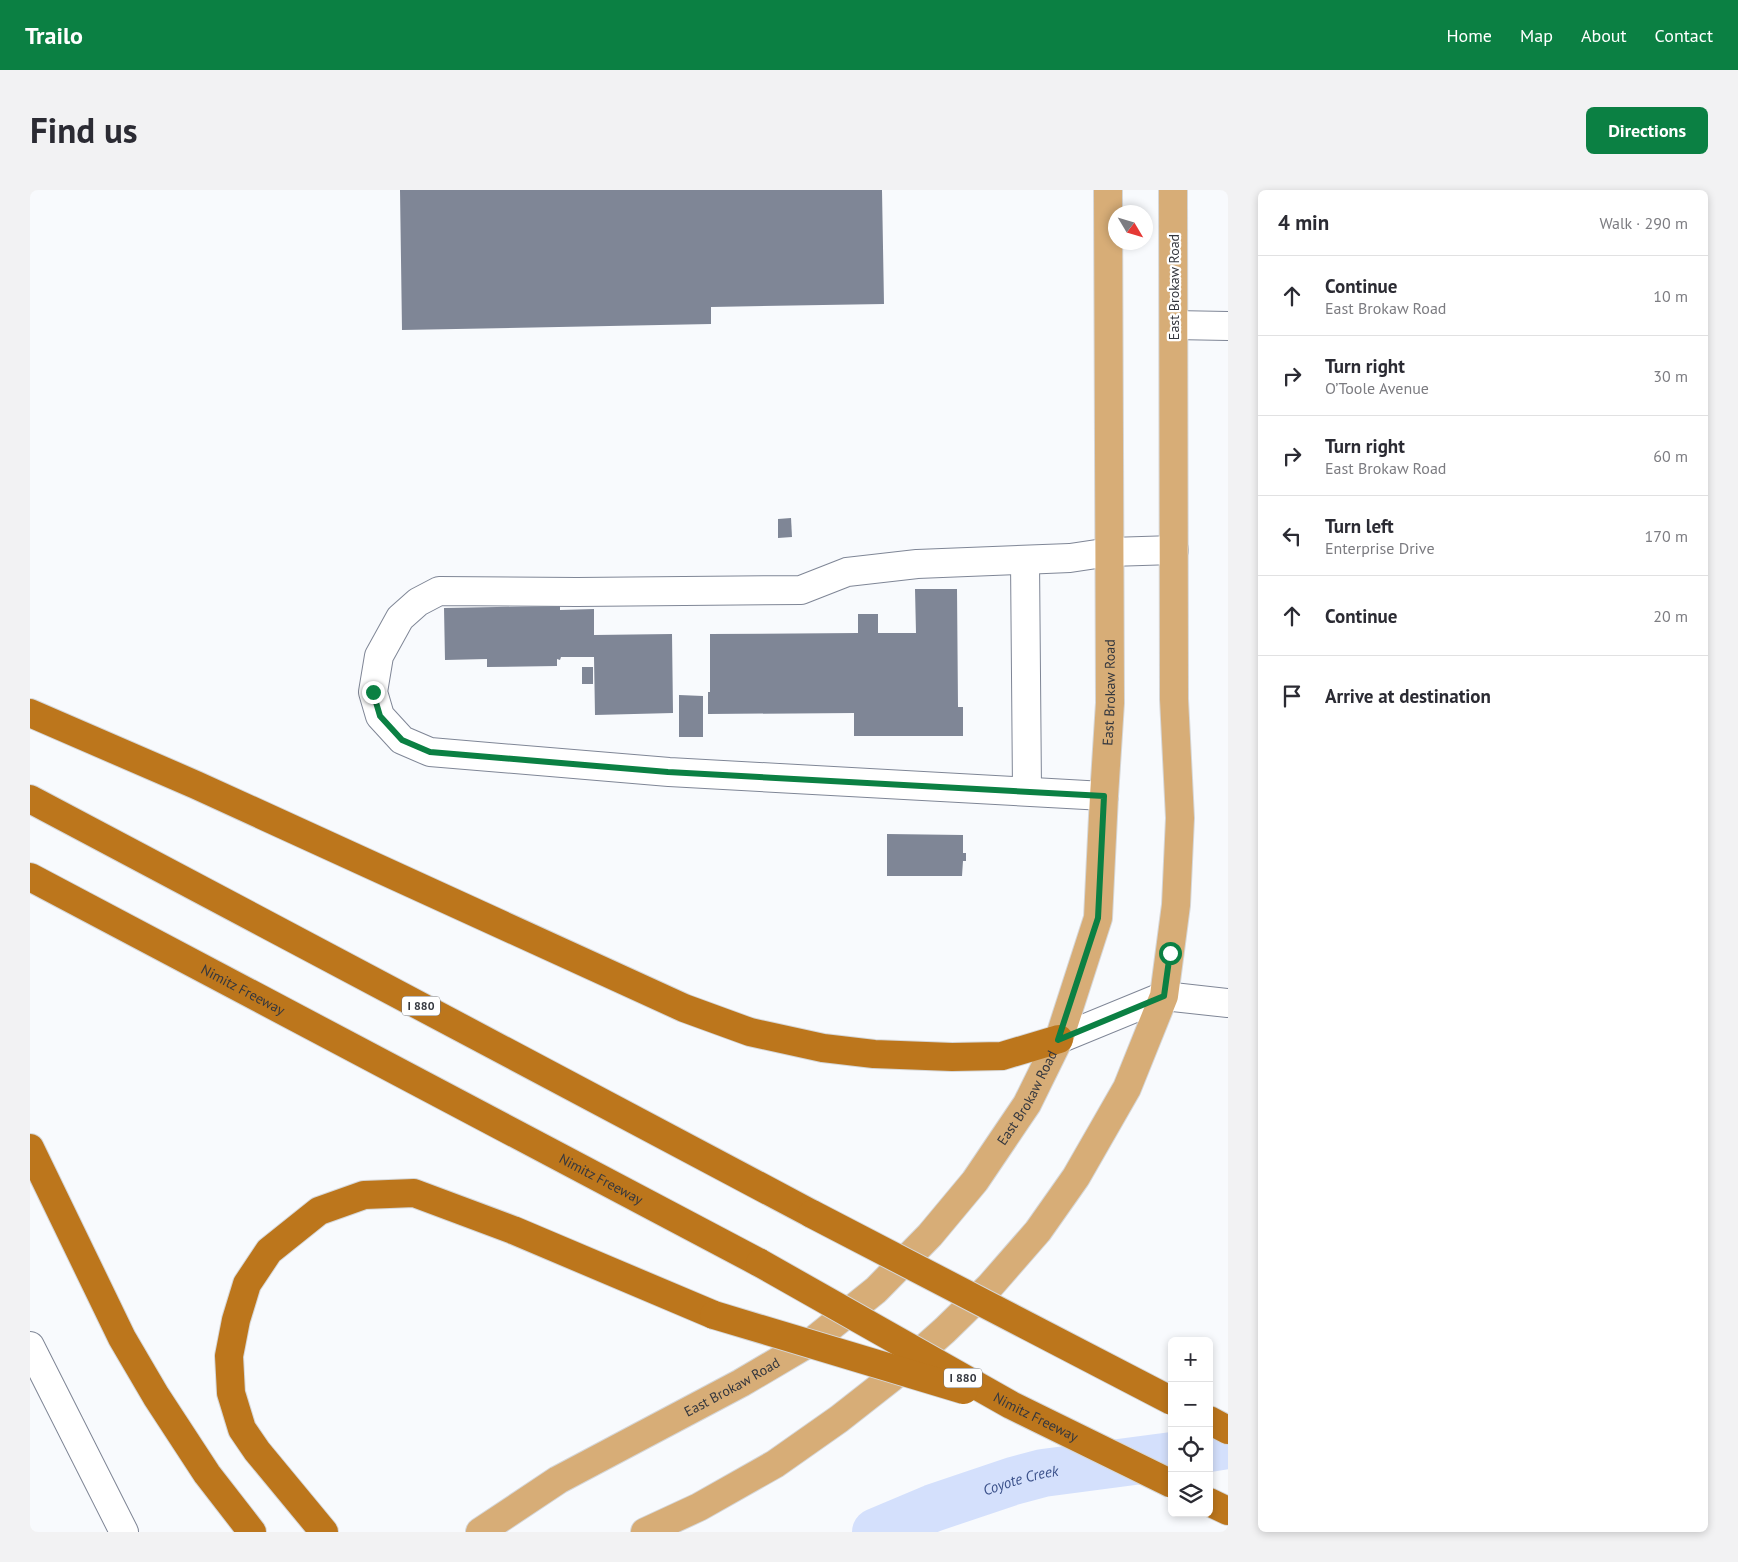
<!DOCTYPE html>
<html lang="en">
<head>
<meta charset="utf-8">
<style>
  :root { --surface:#fff; --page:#f2f2f3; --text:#2b2b33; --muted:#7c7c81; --line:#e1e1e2; --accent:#0b8043 }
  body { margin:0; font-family:"PT Sans",sans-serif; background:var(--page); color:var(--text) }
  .controls { position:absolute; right:15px; bottom:15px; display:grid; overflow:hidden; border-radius:8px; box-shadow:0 2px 8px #0003 }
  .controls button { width:45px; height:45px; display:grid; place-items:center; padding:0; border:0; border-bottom:1px solid var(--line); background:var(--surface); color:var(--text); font:25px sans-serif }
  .compass { position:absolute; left:1078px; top:15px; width:45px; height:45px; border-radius:50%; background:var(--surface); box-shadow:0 2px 8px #0003; rotate:128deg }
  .stop { position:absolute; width:15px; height:15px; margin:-11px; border:4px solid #0b8043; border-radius:50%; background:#fff }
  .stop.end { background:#0b8043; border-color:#fff; box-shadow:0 1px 5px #0008 }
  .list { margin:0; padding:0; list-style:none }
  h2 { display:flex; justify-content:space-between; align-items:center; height:65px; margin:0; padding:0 20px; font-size:21px }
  h2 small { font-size:16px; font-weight:400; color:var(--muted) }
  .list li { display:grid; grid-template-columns:32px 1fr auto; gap:15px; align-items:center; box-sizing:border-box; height:80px; padding:0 20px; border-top:1px solid var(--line) }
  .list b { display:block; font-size:19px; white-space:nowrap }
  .list p { margin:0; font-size:16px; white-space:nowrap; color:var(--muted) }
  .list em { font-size:16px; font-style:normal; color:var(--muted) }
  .icon { flex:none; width:28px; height:28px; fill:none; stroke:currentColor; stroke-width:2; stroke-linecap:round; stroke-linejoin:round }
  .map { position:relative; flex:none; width:1198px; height:1342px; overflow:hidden; border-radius:8px }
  header { display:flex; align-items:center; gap:30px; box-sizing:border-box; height:70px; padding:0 25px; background:var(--accent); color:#fff }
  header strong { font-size:24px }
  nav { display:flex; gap:28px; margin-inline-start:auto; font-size:18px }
  .intro { display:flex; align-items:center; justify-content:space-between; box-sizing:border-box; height:120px; padding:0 30px }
  h1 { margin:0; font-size:35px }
  .button { padding:12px 22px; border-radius:8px; background:var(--accent); color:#fff; font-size:18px; font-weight:700 }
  main { display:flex; gap:30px; padding:0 30px }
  aside { flex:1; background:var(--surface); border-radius:8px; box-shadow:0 2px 8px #0003 }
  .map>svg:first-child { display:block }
</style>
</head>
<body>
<header>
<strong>Trailo</strong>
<nav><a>Home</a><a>Map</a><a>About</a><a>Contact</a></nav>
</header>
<div class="intro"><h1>Find us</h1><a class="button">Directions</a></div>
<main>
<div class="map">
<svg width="1198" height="1342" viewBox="0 0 1198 1342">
  <rect width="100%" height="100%" fill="#f8fafd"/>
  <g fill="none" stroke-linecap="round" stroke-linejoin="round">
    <g stroke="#d4e0fc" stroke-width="48">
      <path d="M 1179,1258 L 1198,1255"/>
      <path id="s1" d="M 846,1342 L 903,1318 L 983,1291 L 1013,1283 L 1142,1266"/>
    </g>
  </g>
  <g fill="#7f8696">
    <path d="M 370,0 L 852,0 L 854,114 L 681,117 L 681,134 L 372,140 Z"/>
    <path d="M 761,328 L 762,347 L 748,348 L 748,329 Z"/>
    <path d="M 885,399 L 927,399 L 928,517 L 933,517 L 933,546 L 824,546 L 824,523 L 678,524 L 678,502 L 680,502 L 680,444 L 828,443 L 828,424 L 848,424 L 848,443 L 886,443 Z"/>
    <path d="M 530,416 L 530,420 L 564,419 L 564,445 L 642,444 L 643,523 L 565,525 L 564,467 L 531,467 L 530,470 L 527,469 L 527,476 L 457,477 L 457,469 L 415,470 L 414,418 Z"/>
    <rect x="552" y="477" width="11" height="17"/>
    <path d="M 649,505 L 673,506 L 673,547 L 649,547 Z"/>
    <path d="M 857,644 L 933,645 L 933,663 L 936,663 L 936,671 L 933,671 L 932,686 L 857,686 Z"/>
  </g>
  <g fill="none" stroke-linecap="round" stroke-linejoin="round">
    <g stroke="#7f8696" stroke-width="30">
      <g id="minor">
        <path d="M 1144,135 L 1198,136"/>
        <path d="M 995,370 L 997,601"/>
        <path d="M 1074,606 L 639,582 L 400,562 L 372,550 L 350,526 L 343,502 L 349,466 L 370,428 L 388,412 L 409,401 L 547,402 L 771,400 L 817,382 L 887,374 L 1040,368 L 1080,362 L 1144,360"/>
        <path d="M 1029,849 L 1134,806 L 1198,813"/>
        <path d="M 0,1156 L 94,1342"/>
      </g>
    </g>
    <g stroke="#d6d7d8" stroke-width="30">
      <g id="major">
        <path id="s2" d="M 450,1342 L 528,1290 L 711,1193 L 784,1150 L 846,1100 L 900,1045 L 945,991 L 997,914 L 1029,849 L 1068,728 L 1074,606 L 1080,513 L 1078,0"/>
        <path d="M 615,1342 L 669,1317 L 745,1274 L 809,1229 L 860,1189 L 915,1140 L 960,1096 L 1008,1041 L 1046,987 L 1097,898 L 1134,806 L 1146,715 L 1150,628 L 1144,509 L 1143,0"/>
      </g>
    </g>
    <g stroke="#d6d7d8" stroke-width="30">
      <g id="highway">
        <path d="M 0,523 L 166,595 L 654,818 L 720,842 L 793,858 L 844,864 L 922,867 L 972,866 L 1029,849"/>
        <path d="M 0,609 L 782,1024"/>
        <path id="s3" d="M 0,687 L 730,1073"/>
        <path d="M 0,958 L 92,1148 L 126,1206 L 177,1284 L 222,1342"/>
        <path d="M 1179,1230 L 1198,1240"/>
        <path d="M 1179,1312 L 1198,1321"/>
        <path d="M 294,1342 L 227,1261 L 212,1239 L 201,1203 L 199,1166 L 206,1130 L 217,1094 L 239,1061 L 289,1021 L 334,1005 L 384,1003 L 483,1040 L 684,1125"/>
      </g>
    </g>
    <use href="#minor" stroke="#fff" stroke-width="28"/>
    <use href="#major" stroke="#d7ad77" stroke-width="28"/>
    <use href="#highway" stroke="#bc761c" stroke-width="28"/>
    <g stroke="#d6d7d8" stroke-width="30" stroke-linecap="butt">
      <g id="highway-bridge">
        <path d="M 782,1024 L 1142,1211"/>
        <path id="s4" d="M 730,1073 L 981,1215 L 1142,1294"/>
        <path d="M 684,1125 L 934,1200"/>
      </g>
    </g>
    <use href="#highway-bridge" stroke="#bc761c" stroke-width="28"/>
  </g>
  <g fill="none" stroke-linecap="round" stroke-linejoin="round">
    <path stroke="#0b8043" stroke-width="6" d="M 343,502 L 350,526 L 372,550 L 400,562 L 638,582 L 1074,606 L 1068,728 L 1028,850 L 1134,806 L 1140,763"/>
  </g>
  <g text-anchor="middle" stroke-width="4.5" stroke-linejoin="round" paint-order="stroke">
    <g fill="#fff" stroke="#717378" stroke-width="1">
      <rect x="372" y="806.5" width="38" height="19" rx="4"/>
      <rect x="914" y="1178.5" width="38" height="19" rx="4"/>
    </g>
    <g font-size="12" font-weight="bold" fill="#34373e">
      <text x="391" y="820">I 880</text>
      <text x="933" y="1192">I 880</text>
    </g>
    <g font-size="14" fill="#34373e" stroke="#fff">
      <text transform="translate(1144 97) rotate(-90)" y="5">East Brokaw Road</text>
      <text dy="5" stroke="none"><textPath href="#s2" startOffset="1131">East Brokaw Road</textPath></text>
      <text dy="5" stroke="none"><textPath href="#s3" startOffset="241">Nimitz Freeway</textPath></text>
      <text dy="5" stroke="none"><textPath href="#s2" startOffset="711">East Brokaw Road</textPath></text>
      <text dy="5" stroke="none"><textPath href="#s3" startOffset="646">Nimitz Freeway</textPath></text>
      <text dy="5" stroke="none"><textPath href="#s2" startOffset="291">East Brokaw Road</textPath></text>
      <text dy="5" stroke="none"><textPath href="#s4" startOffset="316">Nimitz Freeway</textPath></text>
    </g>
    <g font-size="15" font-style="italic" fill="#3c528b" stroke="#fff">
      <text dy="5" stroke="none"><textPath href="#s1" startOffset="154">Coyote Creek</textPath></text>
    </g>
  </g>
</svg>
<div class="controls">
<button>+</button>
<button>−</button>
<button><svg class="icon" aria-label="locate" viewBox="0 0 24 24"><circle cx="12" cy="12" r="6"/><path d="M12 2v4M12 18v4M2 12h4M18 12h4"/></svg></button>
<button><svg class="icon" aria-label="layers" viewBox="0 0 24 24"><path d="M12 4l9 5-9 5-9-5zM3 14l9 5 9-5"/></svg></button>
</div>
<svg class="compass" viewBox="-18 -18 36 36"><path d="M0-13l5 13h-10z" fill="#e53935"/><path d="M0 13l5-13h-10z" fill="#7c7c81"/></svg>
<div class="stop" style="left:1140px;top:763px"></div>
<div class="stop end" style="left:343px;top:502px"></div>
</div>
<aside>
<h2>4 min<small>Walk · 290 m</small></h2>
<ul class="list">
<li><svg class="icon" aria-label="ahead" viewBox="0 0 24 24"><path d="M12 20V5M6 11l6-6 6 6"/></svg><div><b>Continue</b><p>East Brokaw Road</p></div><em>10 m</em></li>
<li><svg class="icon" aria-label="right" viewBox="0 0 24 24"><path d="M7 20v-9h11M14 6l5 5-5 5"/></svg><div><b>Turn right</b><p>O’Toole Avenue</p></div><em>30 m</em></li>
<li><svg class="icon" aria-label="right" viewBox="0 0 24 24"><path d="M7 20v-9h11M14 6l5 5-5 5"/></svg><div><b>Turn right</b><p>East Brokaw Road</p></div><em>60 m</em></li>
<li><svg class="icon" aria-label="left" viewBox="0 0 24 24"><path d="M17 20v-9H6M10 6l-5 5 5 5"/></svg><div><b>Turn left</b><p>Enterprise Drive</p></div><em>170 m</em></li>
<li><svg class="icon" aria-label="ahead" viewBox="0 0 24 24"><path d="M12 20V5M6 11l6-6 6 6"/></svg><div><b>Continue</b></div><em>20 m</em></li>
<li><svg class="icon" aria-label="arrive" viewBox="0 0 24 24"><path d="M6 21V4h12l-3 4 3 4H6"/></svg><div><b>Arrive at destination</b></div></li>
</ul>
</aside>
</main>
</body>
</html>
